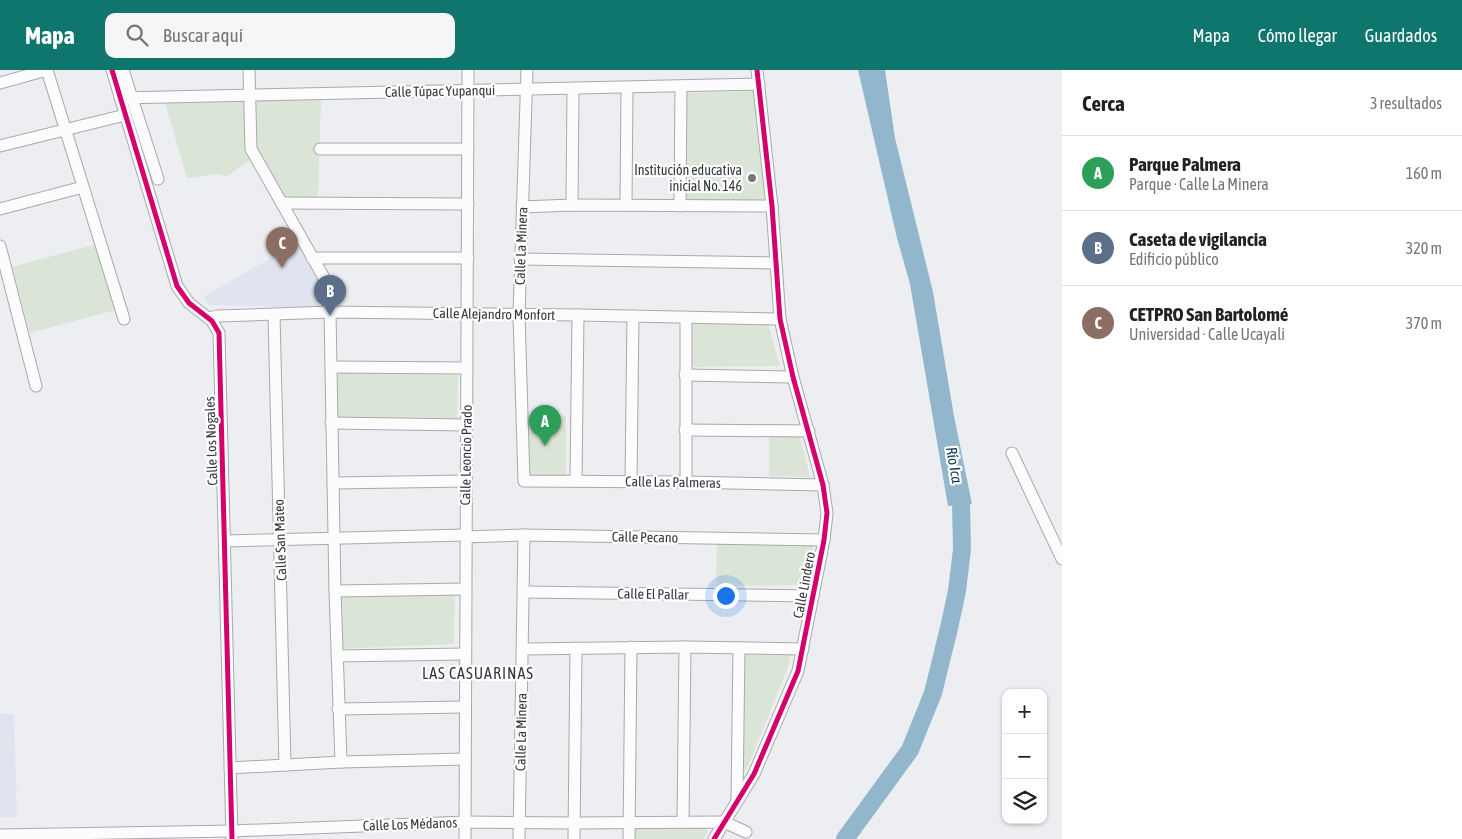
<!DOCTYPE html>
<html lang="es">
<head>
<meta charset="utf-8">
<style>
  :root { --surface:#fff; --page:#f6f6f6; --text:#222; --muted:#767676; --line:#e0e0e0; --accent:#0f766e }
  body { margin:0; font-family:"Asap Condensed",sans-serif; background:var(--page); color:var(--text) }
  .controls { position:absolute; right:15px; bottom:15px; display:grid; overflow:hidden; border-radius:10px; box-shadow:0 1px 4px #0004 }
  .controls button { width:45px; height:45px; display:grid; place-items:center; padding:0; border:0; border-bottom:1px solid var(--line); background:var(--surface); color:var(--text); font:25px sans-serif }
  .you { position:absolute; left:725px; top:525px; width:18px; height:18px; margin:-12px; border:4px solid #fff; border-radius:50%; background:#1a73e8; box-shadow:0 0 0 8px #1a73e833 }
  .badge { display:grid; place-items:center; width:32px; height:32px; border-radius:50%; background:var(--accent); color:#fff; font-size:16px; font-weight:700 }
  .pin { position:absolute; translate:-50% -41px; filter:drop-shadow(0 1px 2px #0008) }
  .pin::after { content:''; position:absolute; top:26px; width:18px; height:15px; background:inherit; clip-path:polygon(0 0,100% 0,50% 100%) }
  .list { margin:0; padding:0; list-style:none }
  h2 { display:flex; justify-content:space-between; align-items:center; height:65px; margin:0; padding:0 20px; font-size:21px }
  h2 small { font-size:16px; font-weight:400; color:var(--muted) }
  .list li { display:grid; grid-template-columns:32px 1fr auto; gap:15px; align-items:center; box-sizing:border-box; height:75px; padding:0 20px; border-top:1px solid var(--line) }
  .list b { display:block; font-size:19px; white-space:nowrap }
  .list p { margin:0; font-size:16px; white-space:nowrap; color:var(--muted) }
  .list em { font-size:16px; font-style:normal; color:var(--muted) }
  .icon { flex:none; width:28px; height:28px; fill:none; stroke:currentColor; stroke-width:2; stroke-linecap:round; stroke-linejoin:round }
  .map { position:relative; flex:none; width:1062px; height:769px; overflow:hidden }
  header { display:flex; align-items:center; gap:30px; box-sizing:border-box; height:70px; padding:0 25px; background:var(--accent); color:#fff }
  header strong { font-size:24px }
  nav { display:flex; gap:28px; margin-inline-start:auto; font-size:18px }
  .search { width:350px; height:45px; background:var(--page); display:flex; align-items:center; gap:12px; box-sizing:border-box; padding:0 18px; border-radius:10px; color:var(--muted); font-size:19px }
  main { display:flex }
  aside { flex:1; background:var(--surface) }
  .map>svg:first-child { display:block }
</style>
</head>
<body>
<header>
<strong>Mapa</strong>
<div class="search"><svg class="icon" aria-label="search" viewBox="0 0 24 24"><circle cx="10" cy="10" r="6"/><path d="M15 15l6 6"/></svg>Buscar aquí</div>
<nav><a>Mapa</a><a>Cómo llegar</a><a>Guardados</a></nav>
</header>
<main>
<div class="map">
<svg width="1062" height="769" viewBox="0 0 1062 769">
  <rect width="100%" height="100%" fill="#eceef2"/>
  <g fill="#e0e4ef">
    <path d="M 296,171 L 317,207 L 318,238 L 209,235 L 203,227 L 269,189 Z"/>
    <path d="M 0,644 L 14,644 L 17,747 L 0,747 Z"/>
  </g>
  <g fill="#dae5d7">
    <path d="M 754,21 L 765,131 L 685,130 L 686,23 Z"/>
    <path d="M 242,30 L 245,35 L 245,80 L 250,90 L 226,107 L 220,104 L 187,108 L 165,33 Z"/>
    <path d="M 321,30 L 318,128 L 284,128 L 256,78 L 256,31 Z"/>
    <path d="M 97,174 L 115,240 L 30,263 L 12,197 Z"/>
    <path d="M 688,250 L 767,250 L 780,296 L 687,297 Z"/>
    <path d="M 331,302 L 458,304 L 457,351 L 332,349 Z"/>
    <path d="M 524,345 L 566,346 L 566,407 L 524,405 Z"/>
    <path d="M 769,362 L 799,362 L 810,407 L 769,406 Z"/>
    <path d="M 717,472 L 814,474 L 805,515 L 716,516 Z"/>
    <path d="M 336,525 L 455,525 L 454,574 L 337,579 Z"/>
    <path d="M 740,581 L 791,581 L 788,597 L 746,701 L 742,702 Z"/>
    <path d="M 629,756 L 705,757 L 708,761 L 703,769 L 629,769 Z"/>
  </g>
  <path fill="#92b7cd" d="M 858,0 L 885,0 L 895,68 L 933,222 L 954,346 L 972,434 L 948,436 L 910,214 L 897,168 Z"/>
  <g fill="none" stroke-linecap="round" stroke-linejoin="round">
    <path stroke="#92b7cd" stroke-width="18" d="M 845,769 L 910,680 L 933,623 L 949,558 L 957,521 L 962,479 L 961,433 L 957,412"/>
    <g stroke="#a8a9ac" stroke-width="13">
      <g id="minor">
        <path d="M 47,0 L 124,249"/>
        <path d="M 112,0 L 177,216 L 189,233 L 212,251 L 219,263 L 232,769"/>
        <path d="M 123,0 L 158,109"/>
        <path d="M 249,0 L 251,79 L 323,206 L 330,242 L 335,521 L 341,692"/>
        <path d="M 527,0 L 519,245 L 524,411 L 686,412 L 823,415"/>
        <path d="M 0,13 L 47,0"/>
        <path d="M 120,28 L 759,14"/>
        <path d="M 0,76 L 125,45"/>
        <path d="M 320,79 L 468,79"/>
        <path d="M 282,133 L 468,134"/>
        <path d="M 572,135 L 573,18"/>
        <path d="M 626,135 L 627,18"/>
        <path d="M 680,136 L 681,16"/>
        <path d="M 522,137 L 572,135 L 772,136"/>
        <path d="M 0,139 L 83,117"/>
        <path d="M 0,176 L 36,316"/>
        <path d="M 312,188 L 468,188"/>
        <path d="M 520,189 L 775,193"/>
        <path d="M 274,245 L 285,695"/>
        <path d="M 686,247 L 686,412"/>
        <path d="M 212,251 L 213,247 L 218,246 L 330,242 L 578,245 L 780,249"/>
        <path d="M 331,297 L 467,298"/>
        <path d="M 685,305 L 793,307"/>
        <path d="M 331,353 L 466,355"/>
        <path d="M 685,360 L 809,361"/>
        <path d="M 1012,383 L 1062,489"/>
        <path d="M 576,411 L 578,245"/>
        <path d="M 631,411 L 633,246"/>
        <path d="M 333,413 L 466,411"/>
        <path d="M 465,467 L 524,465 L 824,470"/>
        <path d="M 225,471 L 465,465"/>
        <path d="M 335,521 L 465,519"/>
        <path d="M 524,522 L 813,526"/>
        <path d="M 523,579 L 685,577 L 803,579"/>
        <path d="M 337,586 L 465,584"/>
        <path d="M 338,639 L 465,637"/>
        <path d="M 230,698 L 341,692 L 465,689"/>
        <path d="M 737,731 L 739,578"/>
        <path d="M 683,752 L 685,577"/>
        <path d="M 0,765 L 232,761 L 465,752 L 574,753 L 724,752 L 746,762"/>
        <path d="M 465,769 L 468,0"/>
        <path d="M 519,769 L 524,465"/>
        <path d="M 574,769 L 576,578"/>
        <path d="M 629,769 L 631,577"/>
        <path d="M 714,769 L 754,704 L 798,601 L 824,470 L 827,443 L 823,415 L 793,307 L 780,249 L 772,136 L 757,0"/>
      </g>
    </g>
    <use href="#minor" stroke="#fcfcfd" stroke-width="11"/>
    <g stroke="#fff" stroke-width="8">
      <g id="cycleway">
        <path d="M 112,0 L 177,216 L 189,233 L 212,251 L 219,263 L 232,769"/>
        <path d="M 714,769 L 754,704 L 798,601 L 824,470 L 827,443 L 823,415 L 793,307 L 780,249 L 772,136 L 757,0"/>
      </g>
    </g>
    <use href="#cycleway" stroke="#d6006c" stroke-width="5"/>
  </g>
  <circle fill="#76787b" stroke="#fff" stroke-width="2" cx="752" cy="108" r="5"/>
  <g text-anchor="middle" stroke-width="4.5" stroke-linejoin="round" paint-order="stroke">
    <g font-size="14" fill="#36383b" stroke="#fff">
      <text transform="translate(440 21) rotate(-1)" y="5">Calle Túpac Yupanqui</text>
      <text transform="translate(521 176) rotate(-88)" y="5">Calle La Minera</text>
      <text transform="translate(494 244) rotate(1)" y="5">Calle Alejandro Monfort</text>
      <text transform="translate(211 371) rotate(-92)" y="5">Calle Los Nogales</text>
      <text transform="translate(466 385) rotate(-89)" y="5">Calle Leoncio Prado</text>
      <text transform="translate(673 412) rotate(1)" y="5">Calle Las Palmeras</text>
      <text transform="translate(645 467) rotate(1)" y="5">Calle Pecano</text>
      <text transform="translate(280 470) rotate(-92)" y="5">Calle San Mateo</text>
      <text transform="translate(804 515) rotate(-79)" y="5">Calle Lindero</text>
      <text transform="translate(653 524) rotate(1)" y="5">Calle El Pallar</text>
      <text transform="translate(521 662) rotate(-89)" y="5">Calle La Minera</text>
      <text transform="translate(410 754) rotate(-2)" y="5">Calle Los Médanos</text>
    </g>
    <g font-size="14" fill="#36383b" stroke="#fff" text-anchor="end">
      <text x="742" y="105">Institución educativa<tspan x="742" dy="16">inicial No. 146</tspan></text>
    </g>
    <g font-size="15" font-style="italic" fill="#0f3a4f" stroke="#fff">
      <text transform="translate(954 395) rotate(80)" y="5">Río Ica</text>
    </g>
    <g font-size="16" letter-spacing="1" fill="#36383b" stroke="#fff">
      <text x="478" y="609">LAS CASUARINAS</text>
    </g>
  </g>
</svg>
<div class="controls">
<button>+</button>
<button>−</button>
<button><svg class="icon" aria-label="layers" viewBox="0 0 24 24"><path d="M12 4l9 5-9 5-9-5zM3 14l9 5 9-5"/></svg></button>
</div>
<div class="you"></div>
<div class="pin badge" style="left:545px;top:376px;background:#2e9e5b">A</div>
<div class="pin badge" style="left:330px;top:246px;background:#5c6f8a">B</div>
<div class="pin badge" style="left:282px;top:198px;background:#8d6e63">C</div>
</div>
<aside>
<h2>Cerca<small>3 resultados</small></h2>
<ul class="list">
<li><span class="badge" style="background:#2e9e5b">A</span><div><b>Parque Palmera</b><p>Parque · Calle La Minera</p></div><em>160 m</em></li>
<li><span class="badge" style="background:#5c6f8a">B</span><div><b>Caseta de vigilancia</b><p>Edificio público</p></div><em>320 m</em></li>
<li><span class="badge" style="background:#8d6e63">C</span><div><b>CETPRO San Bartolomé</b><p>Universidad · Calle Ucayali</p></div><em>370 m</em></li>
</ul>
</aside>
</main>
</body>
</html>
